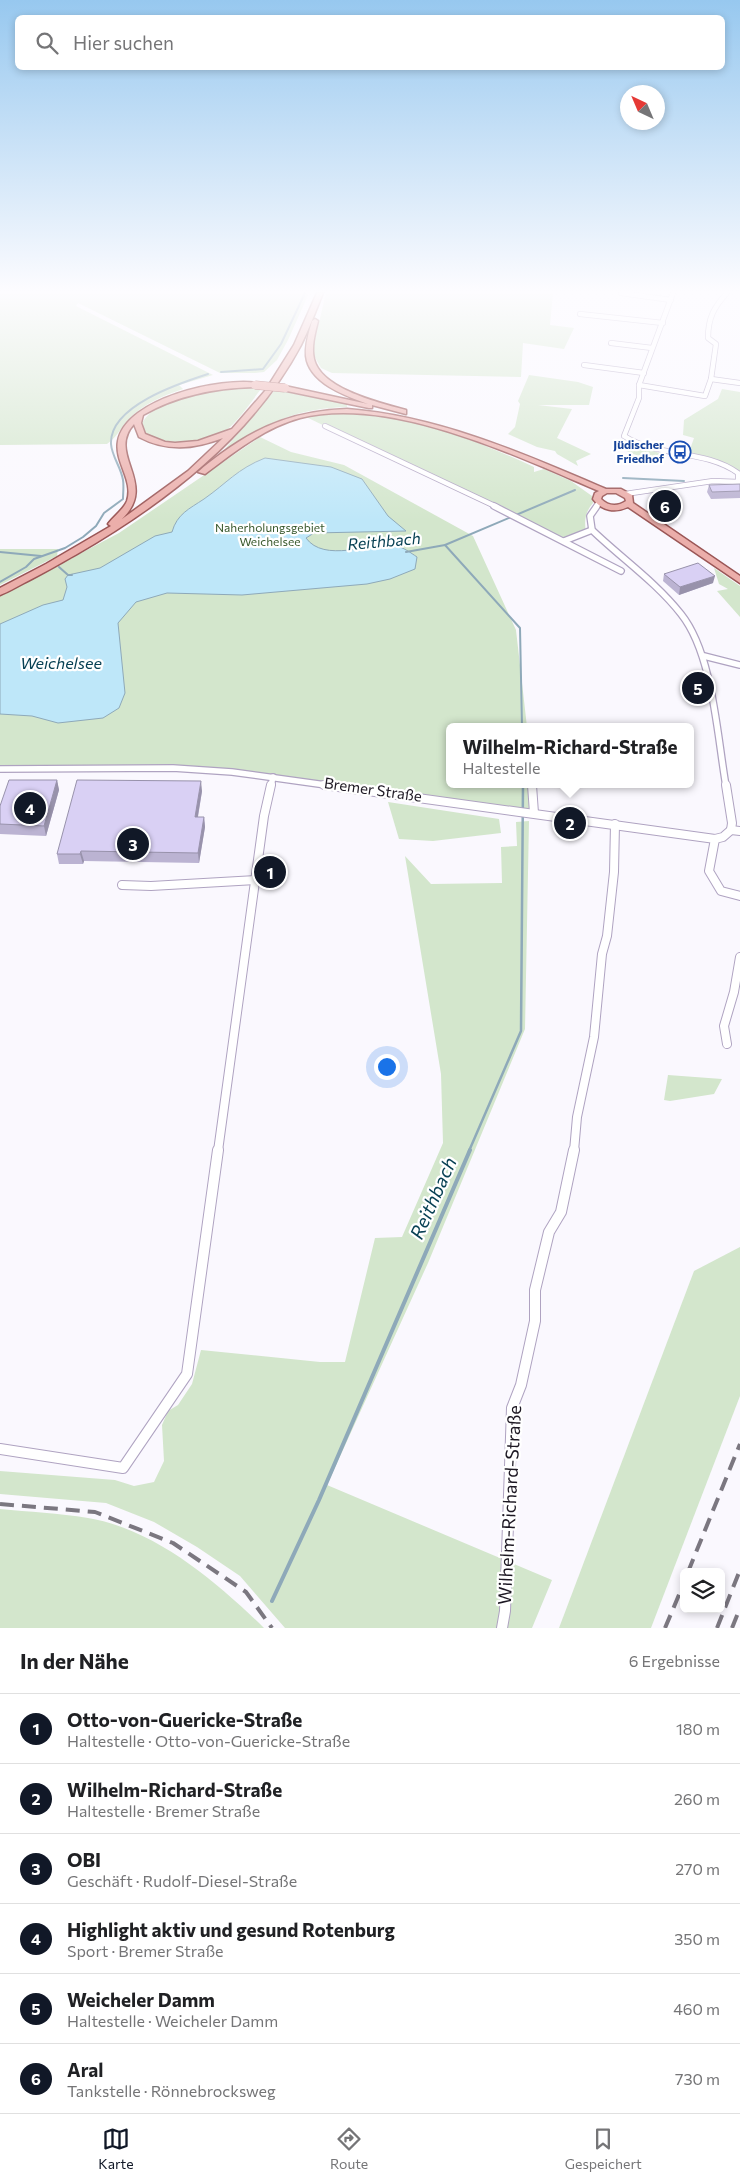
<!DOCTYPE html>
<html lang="de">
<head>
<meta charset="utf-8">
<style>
  :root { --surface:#fff; --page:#f2f2f2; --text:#202124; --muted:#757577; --line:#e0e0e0; --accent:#111827 }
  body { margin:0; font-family:Commissioner,sans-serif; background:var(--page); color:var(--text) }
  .controls { position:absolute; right:15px; bottom:15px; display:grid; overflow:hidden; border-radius:8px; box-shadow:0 2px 8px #0003 }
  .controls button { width:45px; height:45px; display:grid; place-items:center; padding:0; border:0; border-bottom:1px solid var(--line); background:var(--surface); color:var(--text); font:25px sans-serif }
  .compass { position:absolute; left:620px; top:85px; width:45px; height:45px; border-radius:50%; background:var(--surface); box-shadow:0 2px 8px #0003; rotate:316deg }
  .you { position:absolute; left:386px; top:1066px; width:18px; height:18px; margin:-12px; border:4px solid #fff; border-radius:50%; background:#1a73e8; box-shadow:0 0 0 8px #1a73e833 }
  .badge { display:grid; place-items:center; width:32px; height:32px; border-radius:50%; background:var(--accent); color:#fff; font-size:16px; font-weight:700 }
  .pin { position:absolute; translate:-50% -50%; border:2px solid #fff; box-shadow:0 1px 5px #0006 }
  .popup { position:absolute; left:446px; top:723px; width:248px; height:65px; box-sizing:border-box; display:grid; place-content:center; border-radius:8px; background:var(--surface); filter:drop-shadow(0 1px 4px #0005); font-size:16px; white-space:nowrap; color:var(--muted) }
  .popup b { font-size:19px; color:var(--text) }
  .popup::after { content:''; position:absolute; left:50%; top:100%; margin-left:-10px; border:10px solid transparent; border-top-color:var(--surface) }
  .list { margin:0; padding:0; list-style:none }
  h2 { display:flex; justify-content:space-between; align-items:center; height:65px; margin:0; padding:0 20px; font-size:21px }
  h2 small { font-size:16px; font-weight:400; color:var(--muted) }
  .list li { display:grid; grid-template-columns:32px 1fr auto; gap:15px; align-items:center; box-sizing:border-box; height:70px; padding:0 20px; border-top:1px solid var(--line) }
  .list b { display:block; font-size:19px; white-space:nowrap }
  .list p { margin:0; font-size:16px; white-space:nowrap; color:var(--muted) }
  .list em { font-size:16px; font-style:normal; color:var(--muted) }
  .icon { flex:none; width:28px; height:28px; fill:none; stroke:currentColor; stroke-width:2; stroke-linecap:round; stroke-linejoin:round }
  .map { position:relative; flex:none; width:740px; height:1628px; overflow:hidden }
  .search { position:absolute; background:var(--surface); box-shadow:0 2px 8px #0003; left:15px; right:15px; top:15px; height:55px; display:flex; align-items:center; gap:12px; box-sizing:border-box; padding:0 18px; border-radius:8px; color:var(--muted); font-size:19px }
  .sheet { height:485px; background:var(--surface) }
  nav { display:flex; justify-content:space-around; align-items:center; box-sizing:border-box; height:70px; border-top:1px solid var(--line); background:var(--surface); font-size:14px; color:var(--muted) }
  nav a { display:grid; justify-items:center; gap:2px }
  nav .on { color:var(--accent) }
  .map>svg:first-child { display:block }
</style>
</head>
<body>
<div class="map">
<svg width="740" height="1628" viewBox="0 0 740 1628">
  <rect width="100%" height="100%" fill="#faf8fe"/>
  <g fill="#d3e6cc">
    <path d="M 0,293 L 309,293 L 288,340 L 277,360 L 264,372 L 255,373 L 220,373 L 78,303 L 76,306 L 213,375 L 179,385 L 183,389 C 162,396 143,404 128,420 C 120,429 117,437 107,444 L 0,445 Z"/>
    <path d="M 326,293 L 553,293 L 550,325 L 574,328 L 564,349 L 523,343 L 521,377 L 332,373 L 321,368 L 312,352 Z"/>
    <path d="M 529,375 L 578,382 L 593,387 L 589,405 L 538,405 L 572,409 L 557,438 L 591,454 L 576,461 L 578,466 L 557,454 L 555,451 L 537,447 L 508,434 L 515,427 L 520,404 L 518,401 Z"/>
    <path d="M 252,387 L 261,389 C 251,402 241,417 229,428 C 208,446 167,449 144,433 L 142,423 C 161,392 218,388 252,387 Z"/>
    <path d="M 722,389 L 740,392 L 740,471 L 722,463 L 688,455 L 694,438 L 683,435 L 684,420 L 718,399 Z"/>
    <path d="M 275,390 L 347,404 L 347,407 C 291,409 271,423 224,450 Z"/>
    <path d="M 318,413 C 339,413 361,411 383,415 C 435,424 486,445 534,467 L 534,472 L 544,469 L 571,481 L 592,496 L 593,503 C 585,512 584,521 586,532 L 564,541 L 304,416 Z"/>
    <path d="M 260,437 L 291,452 L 344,465 L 473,536 L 516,630 L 527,727 L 450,727 L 450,784 L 532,784 L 534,813 L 311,781 L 173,768 L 0,769 L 0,596 L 119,533 Z"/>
    <path d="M 627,441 L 662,454 L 650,461 L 619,448 Z"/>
    <path d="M 0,549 L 58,549 L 57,556 L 0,585 Z"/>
    <path d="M 714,568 L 740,586 L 740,617 L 717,591 L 728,589 L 719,584 Z"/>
    <path d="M 388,802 L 499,819 L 501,833 L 433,841 L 399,839 Z"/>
    <path d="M 529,821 L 525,1029 L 428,1263 L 327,1485 L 552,1580 L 532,1628 L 285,1628 L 240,1576 L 197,1547 L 154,1522 L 106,1503 L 0,1494 L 0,1471 L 115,1480 L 134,1486 L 154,1482 L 164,1461 L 162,1425 L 168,1411 L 178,1405 L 192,1384 L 201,1350 L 320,1362 L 345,1362 L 375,1238 L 402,1237 L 443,1143 L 441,1074 L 405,856 L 431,884 L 502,883 L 501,847 L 517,846 L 516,822 Z"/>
    <path d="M 668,1075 L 722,1079 L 714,1094 L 670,1101 L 664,1100 Z"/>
    <path d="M 740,1247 L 740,1396 L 651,1628 L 559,1628 L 694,1271 Z"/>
    <path d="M 0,1509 C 29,1512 59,1513 88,1518 C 155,1529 217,1582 264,1628 L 0,1628 Z"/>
  </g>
  <path fill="#bee7f9" stroke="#8ea9b9" d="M 265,458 L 331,467 L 362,479 L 388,516 L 406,531 L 314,533 L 306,538 C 324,563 369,543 396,546 C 403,547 411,553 417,557 L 415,569 L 390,579 L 367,584 L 242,595 L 167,593 L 136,602 L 118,623 L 125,693 L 119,708 L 103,718 L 58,723 L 32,716 L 0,714 L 0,624 L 43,605 L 63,600 L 67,587 L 65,579 L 68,575 L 100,568 L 155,536 L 172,532 C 177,514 189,509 204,499 C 227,483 237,469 265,458 Z"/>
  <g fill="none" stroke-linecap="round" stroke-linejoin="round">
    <g stroke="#8ea9b9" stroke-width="2">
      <path d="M 221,372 L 263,369 L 281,344 L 305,293"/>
      <path d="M 623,478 L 684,481"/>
      <path d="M 445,545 L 575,490"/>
      <path d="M 0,552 L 41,556"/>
      <path d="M 406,552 L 445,545 L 520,628 L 522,727"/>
      <path d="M 59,567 L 68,575 L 72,575"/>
      <path d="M 0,582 L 26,567 L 34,559 L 65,548 L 83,537 L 96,526 L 104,513 L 123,499 C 123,493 124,486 123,480 C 121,467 112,457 111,444 C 109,406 180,383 208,374"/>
      <path d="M 523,786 L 523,784"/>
    </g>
    <path stroke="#8ea9b9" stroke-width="2.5" d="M 469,1151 L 521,1031 L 523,785"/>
    <path stroke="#8ea9b9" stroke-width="4" d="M 272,1601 L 319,1500 L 470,1150"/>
    <g stroke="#afa3c1" stroke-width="6">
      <g id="street-far3">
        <path d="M 621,293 L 671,300"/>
        <path d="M 673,293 L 639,385 L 639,398 L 624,436 C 659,458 704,449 738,473 L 738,481"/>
        <path d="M 580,314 L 663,323"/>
        <path d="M 611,343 L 652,348"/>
        <path d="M 584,365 L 644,373"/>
        <path d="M 711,379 L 740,383"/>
        <path d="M 639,385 L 705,396 L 711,379 L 716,344 L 708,338 C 708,318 714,307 727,293"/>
        <path d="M 325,426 L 497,507"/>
        <path d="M 625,494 L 713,481 L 740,482"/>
        <path d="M 596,507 L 599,502"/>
      </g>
    </g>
    <g stroke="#afa3c1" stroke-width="8">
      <g id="street-far2">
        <path d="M 494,506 L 621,571"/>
        <path d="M 597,506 L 590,516 L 592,530 C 621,558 656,582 681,614 C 713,654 717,735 726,786"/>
        <path d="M 564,541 L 592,530"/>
        <path d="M 704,656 L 740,665"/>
        <path d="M 0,769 L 173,768 L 232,772 L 333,786"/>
        <path d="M 532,784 L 532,786"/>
        <path d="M 271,786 L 273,777"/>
      </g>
    </g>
    <g stroke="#afa3c1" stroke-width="10">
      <g id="street-far1">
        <path d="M 324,785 L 715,839 L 723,837 L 731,830"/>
        <path d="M 532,785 L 534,813"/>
        <path d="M 726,785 L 732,823 L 731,830"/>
        <path d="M 731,830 L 740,831"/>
        <path d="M 715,839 L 709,871 L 721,891 L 740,896"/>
        <path d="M 122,885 L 151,886 L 256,880"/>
        <path d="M 727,1044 L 724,1026 L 734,992 L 740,957"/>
        <path d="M 218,1151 L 264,816 L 271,785"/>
        <path d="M 574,1151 L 577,1117 L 594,1037 L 602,954 L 607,936 L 614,872 L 615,824"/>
      </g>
    </g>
    <g stroke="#afa3c1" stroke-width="12">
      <g id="street">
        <path d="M 0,1449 L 123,1468 L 187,1374 L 218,1150"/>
        <path d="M 502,1628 L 505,1611 L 512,1408 L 521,1385 L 535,1321 L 535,1290 L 549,1232 L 561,1212 L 574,1150"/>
      </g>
    </g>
    <g stroke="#9a5656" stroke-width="3">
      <g id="primary">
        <path d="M 317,293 L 323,293 C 316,310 309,329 301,345 C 252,437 165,503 77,554 C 59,564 42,574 24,583 C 16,587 8,592 0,595 L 0,588 L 46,564 L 111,526 L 108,524 C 114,516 123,510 127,501 C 134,480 114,462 118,441 C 126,398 221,377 258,383 L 258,387 L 255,387 C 215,388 178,395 143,415 L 141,423 L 145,434 L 165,442 L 175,443 L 198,441 L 232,429 L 265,391 L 294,345 ZM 134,424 L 139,437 C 167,452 194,449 223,438 L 188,471 L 122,519 C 159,483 106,455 134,424 Z"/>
        <path d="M 315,319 L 318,321 C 315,333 311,347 314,359 C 321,389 380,403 406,410 L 406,414 L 372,405 L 372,408 L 369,408 L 282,390 L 282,386 L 285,386 L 368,404 C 346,396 309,383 306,356 C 305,344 309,332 312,321 Z"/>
        <path d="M 347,409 C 438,416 522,453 606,489 L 621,489 L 632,495 L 633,503 L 740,576 L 740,583 L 628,507 C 615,513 602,511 593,499 L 595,493 L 599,491 C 516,456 390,395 300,418 C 264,428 234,452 205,474 L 198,472 C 205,465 214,459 222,453 C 262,424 297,411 347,409 ZM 607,493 L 616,493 L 625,498 L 626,501 C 617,507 608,506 601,499 L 602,496 Z"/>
      </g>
    </g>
    <use href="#street-far3" stroke="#fff" stroke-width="4.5"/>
    <use href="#street-far2" stroke="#fff" stroke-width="5.5"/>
    <use href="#street-far1" stroke="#fff" stroke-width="8"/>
    <use href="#street" stroke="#fff" stroke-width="10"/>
    <use href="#primary" fill="#ebaeaa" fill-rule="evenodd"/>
    <g stroke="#7b7780" stroke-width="4" stroke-dasharray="14 8" stroke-linecap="butt">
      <path d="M 0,1504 L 95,1512 L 173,1543 L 246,1592 L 272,1628"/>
      <path d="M 688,1572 L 740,1444"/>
      <path d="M 665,1628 L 684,1583"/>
      <path d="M 717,1628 L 740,1570"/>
      <path d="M 732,1628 L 740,1608"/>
    </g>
    <g stroke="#9a5656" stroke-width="9" stroke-linecap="butt">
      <path id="primary-bridge" d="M 255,385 L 285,388"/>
    </g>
    <use href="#primary-bridge" stroke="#ebaeaa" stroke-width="8"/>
  </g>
  <g fill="#bbb3d2">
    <path d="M 709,485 L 740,491 L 740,498 L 711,499 L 707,492 Z"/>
    <path d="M 664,574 L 713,583 L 679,595 L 663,581 Z"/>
    <path d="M 57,780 L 59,790 L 46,836 L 0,834 L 0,806 Z"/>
    <path d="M 202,791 L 198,817 L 204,817 L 205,827 L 199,863 L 84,861 L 83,864 L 59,864 L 57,854 Z"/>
  </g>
  <g fill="#9892ab">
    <path d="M 715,576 L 713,583 L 679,595 L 680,587 Z"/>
    <path d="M 57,780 L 59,790 L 46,836 L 44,826 Z"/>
    <path d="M 201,781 L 202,791 L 196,827 L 195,817 Z"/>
    <path d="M 204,817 L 205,827 L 199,863 L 198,853 Z"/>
    <path d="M 81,851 L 84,861 L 83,864 L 80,854 Z"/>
  </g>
  <g fill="#d9d0f4" stroke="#9892ab">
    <path d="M 740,484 L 740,491 L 712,492 L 709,485 Z"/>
    <path d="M 698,563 L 715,576 L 680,587 L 664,574 Z"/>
    <path d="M 9,780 L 57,780 L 44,826 L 0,824 L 0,806 Z"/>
    <path d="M 77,780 L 201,781 L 195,817 L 204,817 L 198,853 L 81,851 L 80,854 L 57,854 Z"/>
  </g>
  <linearGradient id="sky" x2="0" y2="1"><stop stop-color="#97c8ef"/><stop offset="0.56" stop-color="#fdfcff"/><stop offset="1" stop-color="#fdfcff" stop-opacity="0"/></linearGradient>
  <rect width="740" height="521" fill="url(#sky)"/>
  <defs>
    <g id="bus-ring" transform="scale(1.125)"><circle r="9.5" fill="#fff" stroke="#1a4fb4" stroke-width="1.5"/><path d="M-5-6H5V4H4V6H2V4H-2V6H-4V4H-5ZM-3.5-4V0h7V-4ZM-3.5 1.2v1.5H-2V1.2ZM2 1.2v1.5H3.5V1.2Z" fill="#1a4fb4"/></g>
  </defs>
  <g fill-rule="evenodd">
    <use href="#bus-ring" x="680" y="452"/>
  </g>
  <g text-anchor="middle" stroke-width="4.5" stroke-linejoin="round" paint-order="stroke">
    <g font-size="12" font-weight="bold" fill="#164399" stroke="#fff" text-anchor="end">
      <text x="664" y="449">Jüdischer<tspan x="664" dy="14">Friedhof</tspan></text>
    </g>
    <g font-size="12" fill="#38582c" stroke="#fff">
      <text x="270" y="532">Naherholungsgebiet<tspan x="270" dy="14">Weichelsee</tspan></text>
    </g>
    <g font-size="15" fill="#1d1823" stroke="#fff">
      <text transform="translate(373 790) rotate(8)" y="5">Bremer Straße</text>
    </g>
    <g font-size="16" font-style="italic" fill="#084154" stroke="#fff">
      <text transform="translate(384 541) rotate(-5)" y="6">Reithbach</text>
      <text x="61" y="669">Weichelsee</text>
    </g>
    <g font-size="18" fill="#1d1823" stroke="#fff">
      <text transform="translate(510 1505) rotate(-87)" y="6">Wilhelm-Richard-Straße</text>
    </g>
    <g font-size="19" font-style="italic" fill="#084154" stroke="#fff">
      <text transform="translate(433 1198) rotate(-66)" y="7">Reithbach</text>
    </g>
  </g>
</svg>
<div class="controls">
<button><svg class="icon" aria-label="layers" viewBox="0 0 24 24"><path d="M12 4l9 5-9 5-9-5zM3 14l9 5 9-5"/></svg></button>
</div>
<svg class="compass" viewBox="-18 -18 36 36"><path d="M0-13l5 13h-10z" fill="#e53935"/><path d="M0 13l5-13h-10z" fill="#757577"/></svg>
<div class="you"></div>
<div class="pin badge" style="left:270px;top:872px">1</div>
<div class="pin badge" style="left:570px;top:823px">2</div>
<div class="popup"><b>Wilhelm-Richard-Straße</b>Haltestelle</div>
<div class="pin badge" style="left:133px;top:844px">3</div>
<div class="pin badge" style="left:30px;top:808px">4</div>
<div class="pin badge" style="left:698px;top:688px">5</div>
<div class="pin badge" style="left:665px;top:506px">6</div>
<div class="search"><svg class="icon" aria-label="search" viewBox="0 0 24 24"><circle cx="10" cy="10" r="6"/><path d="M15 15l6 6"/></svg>Hier suchen</div>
</div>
<section class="sheet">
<h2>In der Nähe<small>6 Ergebnisse</small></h2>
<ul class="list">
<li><span class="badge">1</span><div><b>Otto-von-Guericke-Straße</b><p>Haltestelle · Otto-von-Guericke-Straße</p></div><em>180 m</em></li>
<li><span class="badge">2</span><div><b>Wilhelm-Richard-Straße</b><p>Haltestelle · Bremer Straße</p></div><em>260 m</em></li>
<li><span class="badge">3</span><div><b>OBI</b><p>Geschäft · Rudolf-Diesel-Straße</p></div><em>270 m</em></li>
<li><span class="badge">4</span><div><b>Highlight aktiv und gesund Rotenburg</b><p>Sport · Bremer Straße</p></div><em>350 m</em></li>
<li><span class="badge">5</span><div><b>Weicheler Damm</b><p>Haltestelle · Weicheler Damm</p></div><em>460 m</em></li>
<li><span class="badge">6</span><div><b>Aral</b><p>Tankstelle · Rönnebrocksweg</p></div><em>730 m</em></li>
</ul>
</section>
<nav>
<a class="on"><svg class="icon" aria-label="map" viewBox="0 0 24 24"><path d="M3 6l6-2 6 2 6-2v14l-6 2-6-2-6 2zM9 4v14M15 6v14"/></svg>Karte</a>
<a><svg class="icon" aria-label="directions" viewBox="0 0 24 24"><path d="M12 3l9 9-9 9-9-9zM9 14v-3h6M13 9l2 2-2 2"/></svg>Route</a>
<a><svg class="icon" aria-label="saved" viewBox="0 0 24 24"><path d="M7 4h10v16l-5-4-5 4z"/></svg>Gespeichert</a>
</nav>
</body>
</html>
